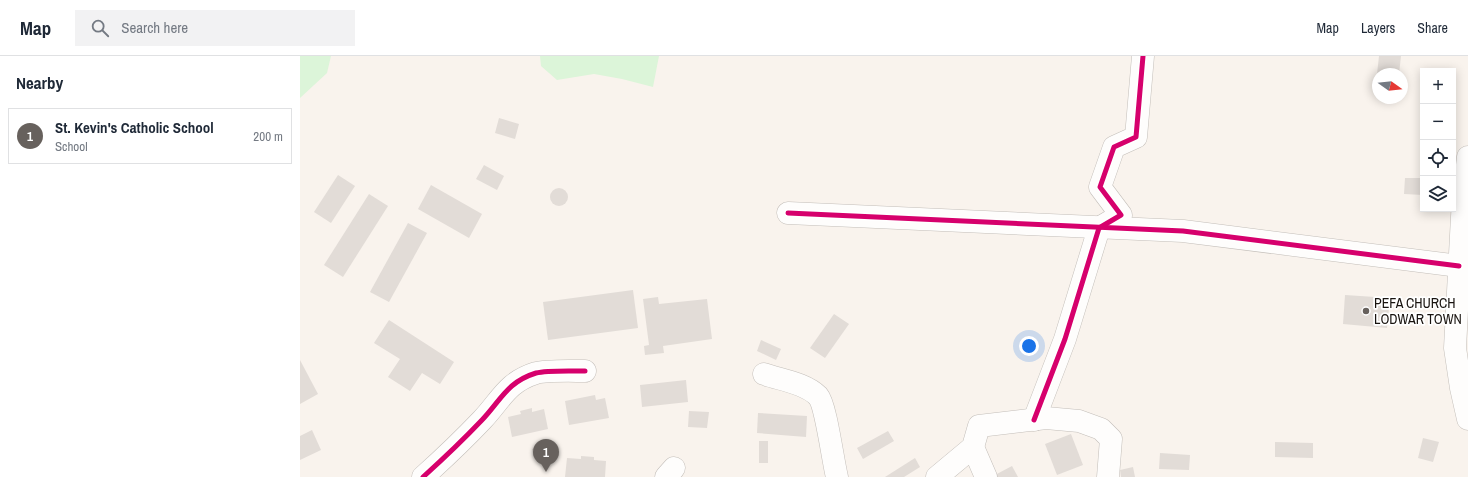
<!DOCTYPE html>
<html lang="en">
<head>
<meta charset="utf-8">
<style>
  :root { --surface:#fff; --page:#f2f2f3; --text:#1f2937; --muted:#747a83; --line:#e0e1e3; --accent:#67615d }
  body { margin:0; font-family:"Archivo Narrow",sans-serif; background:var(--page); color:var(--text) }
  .controls { position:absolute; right:12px; top:12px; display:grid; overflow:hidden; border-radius:0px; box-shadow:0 2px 10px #0003 }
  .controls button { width:36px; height:36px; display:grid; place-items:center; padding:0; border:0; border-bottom:1px solid var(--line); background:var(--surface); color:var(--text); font:20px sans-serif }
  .compass { position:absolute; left:1072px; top:12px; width:36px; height:36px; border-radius:50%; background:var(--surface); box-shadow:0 2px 10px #0003; rotate:105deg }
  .you { position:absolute; left:729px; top:290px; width:14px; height:14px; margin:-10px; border:3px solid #fff; border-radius:50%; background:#1a73e8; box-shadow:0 0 0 6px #1a73e833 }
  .badge { display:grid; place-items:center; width:26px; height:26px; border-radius:50%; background:var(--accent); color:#fff; font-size:13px; font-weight:700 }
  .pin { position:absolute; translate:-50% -33px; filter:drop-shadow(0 1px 2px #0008) }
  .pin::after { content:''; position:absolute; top:21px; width:14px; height:12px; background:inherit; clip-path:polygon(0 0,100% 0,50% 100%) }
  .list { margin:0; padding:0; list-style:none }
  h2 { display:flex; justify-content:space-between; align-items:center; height:52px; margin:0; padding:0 16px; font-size:17px }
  h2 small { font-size:13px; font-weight:400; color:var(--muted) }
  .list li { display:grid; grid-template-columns:26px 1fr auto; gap:12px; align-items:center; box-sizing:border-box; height:56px; margin:0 8px 8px; padding:0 8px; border:1px solid var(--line); border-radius:0px }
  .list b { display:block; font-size:15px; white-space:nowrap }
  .list p { margin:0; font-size:13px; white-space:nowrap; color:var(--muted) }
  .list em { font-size:13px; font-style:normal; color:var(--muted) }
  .icon { flex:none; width:22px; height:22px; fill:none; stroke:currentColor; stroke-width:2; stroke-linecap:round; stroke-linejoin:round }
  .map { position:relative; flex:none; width:1168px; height:421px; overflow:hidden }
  header { display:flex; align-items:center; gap:24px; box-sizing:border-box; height:56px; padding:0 20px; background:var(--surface); border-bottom:1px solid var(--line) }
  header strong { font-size:19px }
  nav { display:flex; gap:22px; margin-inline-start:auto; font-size:14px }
  .search { width:280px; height:36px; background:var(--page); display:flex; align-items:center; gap:10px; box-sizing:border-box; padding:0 14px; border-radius:0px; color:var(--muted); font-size:15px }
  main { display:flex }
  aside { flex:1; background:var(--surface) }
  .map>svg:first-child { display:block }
</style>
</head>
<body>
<header>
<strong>Map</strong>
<div class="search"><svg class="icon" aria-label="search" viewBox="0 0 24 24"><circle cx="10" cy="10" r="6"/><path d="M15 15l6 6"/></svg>Search here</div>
<nav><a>Map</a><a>Layers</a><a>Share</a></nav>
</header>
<main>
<aside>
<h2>Nearby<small></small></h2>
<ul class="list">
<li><span class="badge">1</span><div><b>St. Kevin's Catholic School</b><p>School</p></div><em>200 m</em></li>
</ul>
</aside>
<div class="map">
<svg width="1168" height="421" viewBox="0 0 1168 421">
  <rect width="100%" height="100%" fill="#f9f3ed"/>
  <g fill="#dcf5d9">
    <path d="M 0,0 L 31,0 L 27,17 L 0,42 Z"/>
    <path d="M 240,0 L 359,0 L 353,31 L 322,23 L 294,18 L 257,24 L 241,10 Z"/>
  </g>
  <g fill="#e2dcd7">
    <path d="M 1079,0 L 1101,0 L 1099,18 L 1077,18 Z"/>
    <path d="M 199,62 L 219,68 L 215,83 L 195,77 Z"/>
    <path d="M 184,109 L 204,120 L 197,134 L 176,123 Z"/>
    <path d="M 38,119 L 55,130 L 31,167 L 14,156 Z"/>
    <path d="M 1105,122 L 1123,122 L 1123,139 L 1104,138 Z"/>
    <path d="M 131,129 L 182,158 L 169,182 L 118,153 Z"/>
    <circle cx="259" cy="141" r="9"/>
    <path d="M 69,138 L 88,150 L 43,221 L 24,209 Z"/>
    <path d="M 108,167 L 127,177 L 89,246 L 70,236 Z"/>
    <path d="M 333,234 L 338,272 L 248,284 L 243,246 Z"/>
    <path d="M 1045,239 L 1090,242 L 1087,272 L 1043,268 Z"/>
    <path d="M 358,241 L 359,248 L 407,243 L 412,283 L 363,290 L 364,297 L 345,299 L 344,290 L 349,289 L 343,243 Z"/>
    <path d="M 534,258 L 549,268 L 525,302 L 510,292 Z"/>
    <path d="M 89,264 L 154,306 L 140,328 L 122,317 L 110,335 L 88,321 L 100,303 L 74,287 Z"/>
    <path d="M 461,284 L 481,293 L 476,304 L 457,295 Z"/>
    <path d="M 0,304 L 18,338 L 0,348 Z"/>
    <path d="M 386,324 L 388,346 L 342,351 L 340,329 Z"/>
    <path d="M 295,339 L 296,344 L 305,342 L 309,362 L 269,369 L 265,345 Z"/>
    <path d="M 232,352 L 232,356 L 244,353 L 248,373 L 212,381 L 208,361 L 221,358 L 220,355 Z"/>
    <path d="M 389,355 L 409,356 L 407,372 L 388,371 Z"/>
    <path d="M 458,357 L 507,360 L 506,381 L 457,377 Z"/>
    <path d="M 12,374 L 21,394 L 0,404 L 0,380 Z"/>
    <path d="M 588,375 L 594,385 L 563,403 L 557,392 Z"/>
    <path d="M 771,378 L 783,409 L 757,419 L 745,388 Z"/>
    <path d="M 1123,382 L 1139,386 L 1133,406 L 1118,402 Z"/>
    <rect x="459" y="385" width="9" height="22"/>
    <path d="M 975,386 L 1013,387 L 1013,402 L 975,401 Z"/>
    <path d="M 240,391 L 242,399 L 234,401 L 232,393 Z"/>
    <path d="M 860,397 L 890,399 L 889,414 L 859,413 Z"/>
    <path d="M 281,400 L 294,401 L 294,404 L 306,405 L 305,421 L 265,421 L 267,402 L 281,403 Z"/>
    <path d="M 615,402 L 620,411 L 604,421 L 585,421 Z"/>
    <path d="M 712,410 L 718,421 L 693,421 L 693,420 Z"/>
    <path d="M 833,411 L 835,421 L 821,421 L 820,414 Z"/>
  </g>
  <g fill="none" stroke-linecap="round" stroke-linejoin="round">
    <g stroke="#c3beb9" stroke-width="23">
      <g id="minor">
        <path d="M 1168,101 L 1163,142 L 1155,292 L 1161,332 L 1168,363"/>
        <path d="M 488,157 L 883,175 L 1159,210"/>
        <path d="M 464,318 C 481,324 505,327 518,340 C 526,349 533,406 537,421"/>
        <path d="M 734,364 L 765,283 L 799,172 L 821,159 L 800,131 L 814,91 L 836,81 L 843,0"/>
        <path d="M 673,391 L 686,421"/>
        <path d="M 123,421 C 143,403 163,384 182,364 C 201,344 207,326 236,317 C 247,314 272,315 285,315"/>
        <path d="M 366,421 L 374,412"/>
        <path d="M 637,421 L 673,391 L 679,370 L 746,362 L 779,365 L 801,373 L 811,383 L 808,421"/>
      </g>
    </g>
    <use href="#minor" stroke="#fefdfc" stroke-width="22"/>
    <g stroke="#fff" stroke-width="8">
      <g id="cycleway">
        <path d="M 488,157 L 883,175 L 1159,210"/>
        <path d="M 734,364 L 765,283 L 799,172 L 821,159 L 800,131 L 814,91 L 836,81 L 843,0"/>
        <path d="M 123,421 C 143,403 163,384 182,364 C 201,344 207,326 236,317 C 247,314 272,315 285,315"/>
      </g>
    </g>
    <use href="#cycleway" stroke="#d6006c" stroke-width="5"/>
  </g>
  <circle fill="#67615d" stroke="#fff" stroke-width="1.5" cx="1066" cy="255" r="4"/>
  <g text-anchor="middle" stroke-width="3.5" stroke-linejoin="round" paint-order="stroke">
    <g font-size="14" fill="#18130f" stroke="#fff" text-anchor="start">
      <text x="1074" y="252">PEFA CHURCH<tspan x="1074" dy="16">LODWAR TOWN</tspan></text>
    </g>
  </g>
</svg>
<div class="controls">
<button>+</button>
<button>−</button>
<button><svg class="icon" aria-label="locate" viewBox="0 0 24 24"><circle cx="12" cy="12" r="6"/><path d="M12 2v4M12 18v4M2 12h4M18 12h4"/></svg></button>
<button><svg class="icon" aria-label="layers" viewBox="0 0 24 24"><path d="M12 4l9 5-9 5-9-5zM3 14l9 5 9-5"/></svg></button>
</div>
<svg class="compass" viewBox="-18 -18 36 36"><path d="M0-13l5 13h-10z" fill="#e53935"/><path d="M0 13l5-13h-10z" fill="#747a83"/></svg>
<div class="you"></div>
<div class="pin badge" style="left:246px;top:416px">1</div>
</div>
</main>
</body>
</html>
